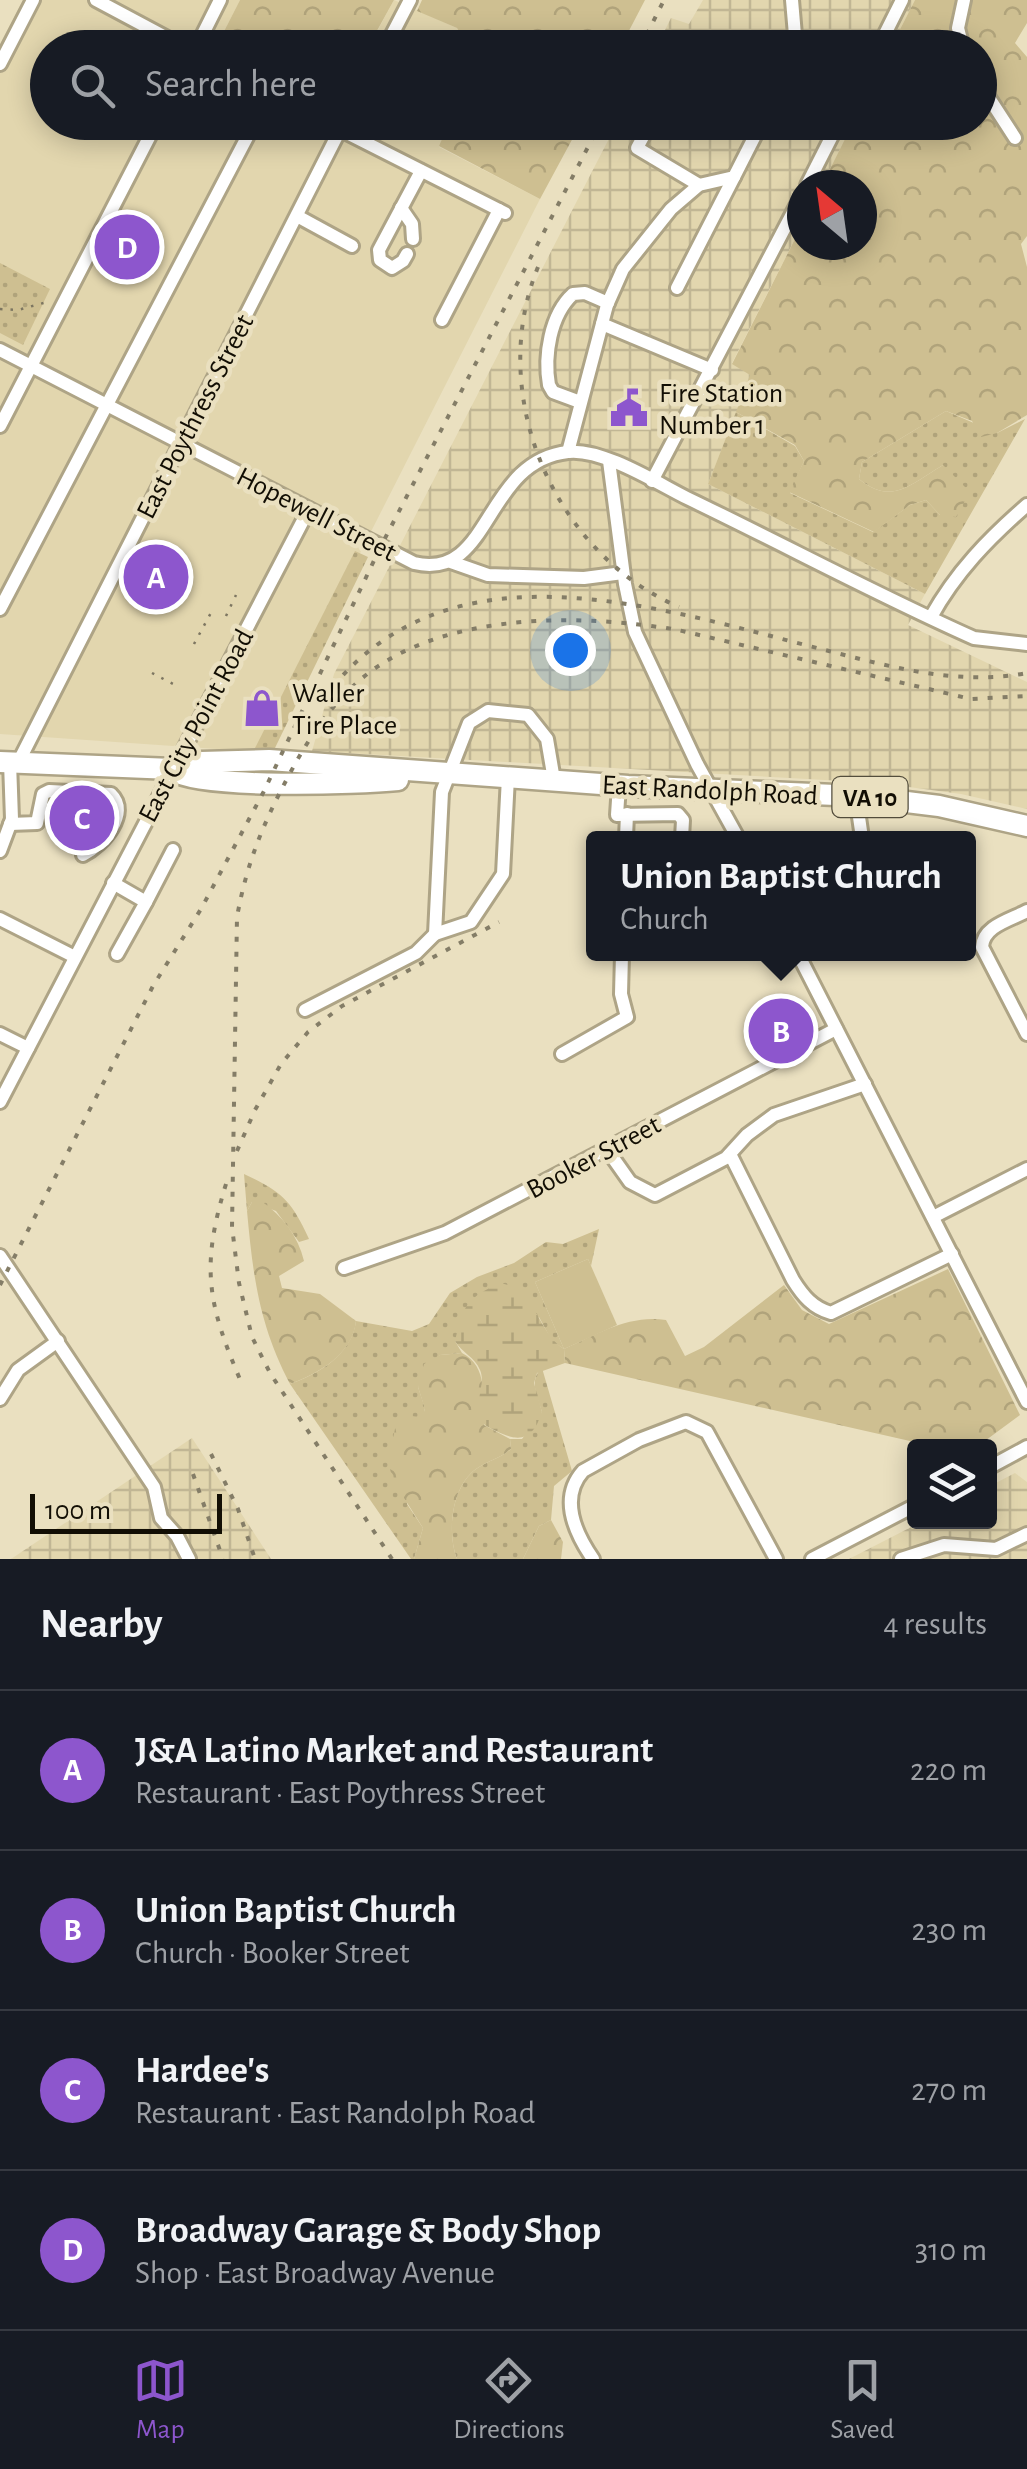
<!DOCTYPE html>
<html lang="en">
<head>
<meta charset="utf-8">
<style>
  :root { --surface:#171b24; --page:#242831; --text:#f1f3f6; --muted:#9ea1a6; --line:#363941; --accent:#8d56cd }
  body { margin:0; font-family:"Alegreya Sans",sans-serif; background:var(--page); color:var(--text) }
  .controls { position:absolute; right:30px; bottom:30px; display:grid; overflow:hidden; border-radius:10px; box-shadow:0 5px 25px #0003 }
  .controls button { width:90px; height:90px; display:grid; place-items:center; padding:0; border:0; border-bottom:2px solid var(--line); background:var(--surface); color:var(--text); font:50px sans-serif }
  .compass { position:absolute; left:787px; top:170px; width:90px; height:90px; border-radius:50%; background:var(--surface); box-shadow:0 5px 25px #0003; rotate:331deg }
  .scale { position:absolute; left:30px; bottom:25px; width:192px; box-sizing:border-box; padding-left:10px; border:5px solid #120e04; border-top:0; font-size:28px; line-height:35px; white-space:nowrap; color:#120e04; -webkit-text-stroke:8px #eae0c0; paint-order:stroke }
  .you { position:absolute; left:570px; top:650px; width:35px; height:35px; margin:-25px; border:8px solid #fff; border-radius:50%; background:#1a73e8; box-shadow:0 0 0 15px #1a73e833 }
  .badge { display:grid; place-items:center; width:65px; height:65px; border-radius:50%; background:var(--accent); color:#fff; font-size:32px; font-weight:700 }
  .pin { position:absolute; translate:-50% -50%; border:5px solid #fff; box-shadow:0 2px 10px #0006 }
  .popup { position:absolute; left:586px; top:831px; width:390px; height:130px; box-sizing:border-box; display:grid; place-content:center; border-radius:10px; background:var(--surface); filter:drop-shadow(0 2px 8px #0005); font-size:32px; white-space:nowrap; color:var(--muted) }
  .popup b { font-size:38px; color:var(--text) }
  .popup::after { content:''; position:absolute; left:50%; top:100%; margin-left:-20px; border:20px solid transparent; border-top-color:var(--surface) }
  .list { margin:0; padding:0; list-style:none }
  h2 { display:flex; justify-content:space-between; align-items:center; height:130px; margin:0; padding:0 40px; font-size:42px }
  h2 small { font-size:32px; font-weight:400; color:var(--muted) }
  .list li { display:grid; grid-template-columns:65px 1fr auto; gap:30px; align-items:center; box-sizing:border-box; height:160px; padding:0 40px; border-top:2px solid var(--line) }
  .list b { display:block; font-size:38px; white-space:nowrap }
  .list p { margin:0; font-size:32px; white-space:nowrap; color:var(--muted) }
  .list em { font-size:32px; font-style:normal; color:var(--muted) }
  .icon { flex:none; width:55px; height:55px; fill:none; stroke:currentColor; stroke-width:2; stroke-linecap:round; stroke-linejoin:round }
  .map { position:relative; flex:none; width:1027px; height:1559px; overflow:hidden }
  .search { position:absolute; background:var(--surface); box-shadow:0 5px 25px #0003; left:30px; right:30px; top:30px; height:110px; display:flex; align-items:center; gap:25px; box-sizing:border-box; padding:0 35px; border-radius:55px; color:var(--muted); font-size:38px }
  .sheet { height:770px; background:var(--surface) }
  nav { display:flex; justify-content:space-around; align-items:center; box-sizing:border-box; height:140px; border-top:2px solid var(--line); background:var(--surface); font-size:28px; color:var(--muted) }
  nav a { display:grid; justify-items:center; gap:5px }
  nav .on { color:var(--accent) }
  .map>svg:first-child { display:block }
</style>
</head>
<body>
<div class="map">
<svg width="1027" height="1559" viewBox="0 0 1027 1559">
  <defs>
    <pattern id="industrial-grid" width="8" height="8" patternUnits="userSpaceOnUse" patternTransform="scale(2.5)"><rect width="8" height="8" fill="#e2d6ae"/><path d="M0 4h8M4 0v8" fill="none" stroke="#c1b694"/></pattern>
    <pattern id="grass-dots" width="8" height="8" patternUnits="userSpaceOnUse" patternTransform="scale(2.5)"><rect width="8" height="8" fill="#cebf91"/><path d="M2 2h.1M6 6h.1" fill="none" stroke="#b0a37b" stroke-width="1.8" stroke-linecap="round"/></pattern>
    <pattern id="forest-crowns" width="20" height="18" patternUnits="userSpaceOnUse" patternTransform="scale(2.5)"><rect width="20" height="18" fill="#cebf91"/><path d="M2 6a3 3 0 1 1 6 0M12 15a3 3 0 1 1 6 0" fill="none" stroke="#b0a37b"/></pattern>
    <pattern id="wetland-marsh" width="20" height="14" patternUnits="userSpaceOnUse" patternTransform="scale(2.5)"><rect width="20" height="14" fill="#cebf91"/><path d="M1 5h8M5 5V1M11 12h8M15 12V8" fill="none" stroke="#b0a37b"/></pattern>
  </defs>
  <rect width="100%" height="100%" fill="#eae0c0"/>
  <g fill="#e2d6ae">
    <path d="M 23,0 L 240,0 L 217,45 L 221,47 L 48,48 L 48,122 L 449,123 L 439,147 L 540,199 L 259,752 L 0,734 L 0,44 Z"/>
    <path d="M 394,0 L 457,28 L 468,47 L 368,48 Z"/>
  </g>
  <g fill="url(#industrial-grid)">
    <path d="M 703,0 L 915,0 L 891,47 L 656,48 L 671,18 L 689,24 Z"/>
    <path d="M 617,123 L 853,123 L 822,185 L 802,185 L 802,225 L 732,363 L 751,375 L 708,484 L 925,594 L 908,625 L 1027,682 L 1027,809 L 961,794 L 879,783 L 312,751 L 334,674 Z"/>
    <path d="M 192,1438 L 271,1559 L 11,1559 Z"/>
    <path d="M 1015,1473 L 1027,1482 L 1027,1559 L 849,1559 L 921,1522 L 990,1522 L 990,1486 Z"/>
  </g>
  <g fill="url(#grass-dots)">
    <path d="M 0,263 L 50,289 L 23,345 L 0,333 Z"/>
    <path d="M 946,411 L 997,433 L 1025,419 L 925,594 L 708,484 L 736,412 L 795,446 L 804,461 L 790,493 L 873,532 L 910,505 L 926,500 L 940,515 L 943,465 C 911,484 892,506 859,479 L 862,462 Z"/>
    <path d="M 355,551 L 368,557 L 273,752 L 253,752 Z"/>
    <path d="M 244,1174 C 282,1192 291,1200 309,1239 L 299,1242 L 276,1211 L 252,1202 L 247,1211 Z"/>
    <path d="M 599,1229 L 591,1266 L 588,1259 L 535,1282 L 564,1349 L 552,1341 L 539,1317 L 455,1341 L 462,1353 L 440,1355 L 418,1387 L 425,1408 L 407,1504 L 423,1528 L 414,1559 L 411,1559 L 290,1384 C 319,1374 352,1354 356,1321 L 412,1331 L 429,1324 L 450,1293 L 477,1277 L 514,1263 L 546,1242 L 563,1244 Z"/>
    <path d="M 542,1368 L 572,1471 L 554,1486 L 551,1520 L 539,1526 L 523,1559 L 457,1559 C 447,1533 451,1487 476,1469 C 488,1461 501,1458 511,1449 L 510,1439 L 522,1439 L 542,1412 C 538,1398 528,1380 542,1368 Z"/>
  </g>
  <g fill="url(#forest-crowns)">
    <path d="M 240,0 L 394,0 L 368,47 L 221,47 L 217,45 Z"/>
    <path d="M 422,0 L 645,0 L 620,48 L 468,47 L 457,28 L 417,11 Z"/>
    <path d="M 915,0 L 1027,0 L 1027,23 L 1015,43 L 1027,57 L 1027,236 L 1021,244 L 1027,267 L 1027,415 L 997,433 L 981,437 L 972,421 L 946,411 L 862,462 L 859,479 C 892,506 911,484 943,465 L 970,492 L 956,517 L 940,515 L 926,500 L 910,505 L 874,532 L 789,492 L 804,461 L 795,445 L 736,412 L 750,375 L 732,364 L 802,225 L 802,245 L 862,245 L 862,185 L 822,185 L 853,123 L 980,122 L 980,48 L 891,47 Z"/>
    <path d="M 449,123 L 449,122 L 581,123 L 540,199 L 439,146 Z"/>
    <path d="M 261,1201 C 283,1216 298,1236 304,1261 L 279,1276 L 282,1288 L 320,1294 L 356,1321 C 353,1354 318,1374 290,1384 C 259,1325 253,1276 247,1211 L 252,1202 Z"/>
    <path d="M 948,1269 L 1020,1415 L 978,1446 L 932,1446 L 565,1363 L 564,1349 C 597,1334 630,1314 666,1320 L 685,1356 L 704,1347 L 784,1285 L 802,1310 L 829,1324 Z"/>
    <path d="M 462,1353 C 489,1367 482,1398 484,1425 L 510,1439 L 511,1449 C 501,1458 488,1461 476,1469 C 451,1487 447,1533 457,1559 L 414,1559 L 423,1528 L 394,1482 L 388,1463 L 396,1424 L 410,1416 L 422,1417 L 425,1409 L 418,1387 L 424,1364 L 440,1355 Z"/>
    <path d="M 551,1520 L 563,1542 L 561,1559 L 523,1559 L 539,1526 Z"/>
  </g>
  <path fill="url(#wetland-marsh)" d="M 500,1283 C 537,1289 536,1331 564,1349 L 565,1363 L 537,1373 L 534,1383 L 542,1412 C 533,1440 520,1443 496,1431 C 488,1427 482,1425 479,1416 C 475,1401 486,1384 480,1370 C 475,1357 462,1353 455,1341 C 464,1304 466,1299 500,1283 Z"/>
  <path fill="#cebf91" d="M 588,1259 L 617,1325 L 564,1349 L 535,1282 Z"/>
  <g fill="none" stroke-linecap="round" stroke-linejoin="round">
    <g stroke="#aea486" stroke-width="18">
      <g id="minor">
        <path d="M 96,0 L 186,48"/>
        <path d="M 196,48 L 220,0"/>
        <path d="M 385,48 L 410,0"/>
        <path d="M 791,48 L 795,35 L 792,0"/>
        <path d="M 878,48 L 902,0"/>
        <path d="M 963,48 L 958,28 L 964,0"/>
        <path d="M 0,64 L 33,0"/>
        <path d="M 980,84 L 1015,138"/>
        <path d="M 325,122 L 505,213"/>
        <path d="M 651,122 L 637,148 L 699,185"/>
        <path d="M 807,185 L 839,122"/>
        <path d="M 401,208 L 412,224 L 413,239"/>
        <path d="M 297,216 L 352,246"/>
        <path d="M 407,254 L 403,261 L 392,268 L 380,260 L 379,250 L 421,171"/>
        <path d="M 677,288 L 734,177"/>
        <path d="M 442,320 L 499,210"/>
        <path d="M 602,324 L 712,370"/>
        <path d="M 0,350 L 414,563 C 492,582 483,461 568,452 C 602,448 657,483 687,498 C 783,544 877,595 974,638 L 1027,644"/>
        <path d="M 580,402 L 553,392 L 549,385 C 544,356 550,315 573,294 L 585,293 L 608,303"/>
        <path d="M 0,426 L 157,122"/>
        <path d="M 568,452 L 607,305 L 623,269 L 671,209 L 699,185 L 734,177 L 762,122"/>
        <path d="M 609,461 L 625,584 L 635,632 L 697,764 L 738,838"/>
        <path d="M 652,481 L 802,195"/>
        <path d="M 451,562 L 488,575 L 584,578 L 623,573"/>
        <path d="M 0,609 L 255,122"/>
        <path d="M 931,617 C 956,572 988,539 1027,505"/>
        <path d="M 18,763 L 344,122"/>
        <path d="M 508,777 L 503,874 L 471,922 L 435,934 L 442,792 L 469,723 L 488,711 L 528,715 L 547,739 L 554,780"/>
        <path d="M 619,785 L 617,815 L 678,814 L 683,820 L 682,838"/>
        <path d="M 856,796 L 862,838"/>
        <path d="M 10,824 L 37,823 L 43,794 L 49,791 L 111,794 C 131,813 103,845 83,855"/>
        <path d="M 626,838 L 627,814"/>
        <path d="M 0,851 L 12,819 L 10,762"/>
        <path d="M 113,883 L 146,902 L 117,954"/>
        <path d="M 146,902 L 173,850"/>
        <path d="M 1027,911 C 1010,920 983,926 982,947 L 1027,1034"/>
        <path d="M 0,919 L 75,957"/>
        <path d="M 798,954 L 1027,1402"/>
        <path d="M 305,1010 L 416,953 L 435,934"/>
        <path d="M 0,1034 L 28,1048"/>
        <path d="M 562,1054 L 627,1017 L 621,994 L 622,954"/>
        <path d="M 0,1102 L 309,509"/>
        <path d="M 606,1148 L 630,1182 L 655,1195 L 726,1158 L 747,1135 L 774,1115 L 865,1084"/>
        <path d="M 730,1154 L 793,1280 C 803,1296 813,1308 831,1313 L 952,1254"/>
        <path d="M 933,1217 L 1027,1169"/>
        <path d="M 0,1256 L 154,1487 L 161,1518 L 177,1536 L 189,1559"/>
        <path d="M 344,1268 L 445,1233 L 836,1029"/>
        <path d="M 0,1399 L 18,1370 L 58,1341"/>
        <path d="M 990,1467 L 1027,1447"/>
        <path d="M 593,1559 C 575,1533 559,1498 583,1471 L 639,1440 L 686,1422 L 707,1432 L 776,1559"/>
        <path d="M 812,1559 L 914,1506"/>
        <path d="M 901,1559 L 944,1545 L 996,1549 L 1027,1534"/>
      </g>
    </g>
    <g stroke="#aea486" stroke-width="25">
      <g id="highway">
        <path d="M 0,762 L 172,769 L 201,762 L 269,760 L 628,786 L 858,796 L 939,806 L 1027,826"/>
        <path d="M 174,771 C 201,789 359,784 398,780"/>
      </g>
    </g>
    <g stroke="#7d7661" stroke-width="2.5" stroke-dasharray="2.5 8" stroke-linecap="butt">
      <path d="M 0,309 L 18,310 L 47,302"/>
      <path d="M 226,616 L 236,595"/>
      <path d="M 194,644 L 213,609"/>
      <path d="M 152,673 L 175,685"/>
    </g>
    <use href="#minor" stroke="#fff" stroke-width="12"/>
    <use href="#highway" stroke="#fff" stroke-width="20"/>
    <g stroke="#847d67" stroke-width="4" stroke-dasharray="5 10" stroke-linecap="butt">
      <path d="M 640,48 L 664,0"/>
      <path d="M 538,267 C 486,394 553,553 679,607"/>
      <path d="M 324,698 C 446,534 661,609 825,650 C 891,667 958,686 1027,673"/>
      <path d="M 237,1151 L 255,1110 L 281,1064 L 308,1032 L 342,1006 L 499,922"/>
      <path d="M 226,1184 C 200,1268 208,1305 242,1384"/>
      <path d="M 0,1285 L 153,986 L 201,909 L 263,793 L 381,546 L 601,122"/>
      <path d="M 211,1454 L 238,1509 L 255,1559"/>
      <path d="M 193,1474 L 223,1559"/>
      <path d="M 392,1559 L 270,1373 L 252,1337 L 239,1283 L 232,1227 L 237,917 C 247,862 263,824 289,775 C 311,734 336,696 374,669 C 455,612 584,614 678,630 L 971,699 L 1027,696"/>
    </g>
  </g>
  <defs>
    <g id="civic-bare" transform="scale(3)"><path d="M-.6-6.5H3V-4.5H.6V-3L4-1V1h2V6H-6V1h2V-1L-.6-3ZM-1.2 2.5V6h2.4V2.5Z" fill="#8d56cd" stroke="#eae0c0" stroke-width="2.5" paint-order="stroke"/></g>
    <g id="shop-bare" transform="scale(3)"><path d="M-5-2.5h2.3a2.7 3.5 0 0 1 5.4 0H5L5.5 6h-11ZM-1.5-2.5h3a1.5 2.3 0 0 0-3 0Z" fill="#8d56cd" stroke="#eae0c0" stroke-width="2.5" paint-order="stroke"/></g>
  </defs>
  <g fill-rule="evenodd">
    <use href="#civic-bare" x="629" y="408"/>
    <use href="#shop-bare" x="262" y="708"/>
  </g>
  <g text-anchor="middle" stroke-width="9" stroke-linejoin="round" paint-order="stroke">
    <rect fill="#eae0c0" stroke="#534d3c" stroke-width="2.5" x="832.5" y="777" width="75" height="40" rx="8"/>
    <g font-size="25" font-weight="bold" fill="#120e04">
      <text x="870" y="806">VA 10</text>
    </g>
    <g font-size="28" fill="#120e04" stroke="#eae0c0" text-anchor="start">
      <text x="659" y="402">Fire Station<tspan x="659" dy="32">Number 1</tspan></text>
      <text x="292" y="702">Waller<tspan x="292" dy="32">Tire Place</tspan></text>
    </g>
    <g font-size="28" fill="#120e04" stroke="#eae0c0">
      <text transform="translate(194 416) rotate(-63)" y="10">East Poythress Street</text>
      <text transform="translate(317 513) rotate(27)" y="10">Hopewell Street</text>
      <text transform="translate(195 725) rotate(-62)" y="10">East City Point Road</text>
      <text transform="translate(710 789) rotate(3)" y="10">East Randolph Road</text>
      <text transform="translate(593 1156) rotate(-28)" y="10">Booker Street</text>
    </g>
  </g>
</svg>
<div class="controls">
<button><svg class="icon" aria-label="layers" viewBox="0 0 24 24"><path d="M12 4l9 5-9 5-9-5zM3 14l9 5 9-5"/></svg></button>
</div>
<svg class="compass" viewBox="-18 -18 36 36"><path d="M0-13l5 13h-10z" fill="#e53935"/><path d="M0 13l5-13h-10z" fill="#9ea1a6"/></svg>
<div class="scale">100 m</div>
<div class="you"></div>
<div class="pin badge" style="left:156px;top:577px">A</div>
<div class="pin badge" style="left:781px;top:1031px">B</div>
<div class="popup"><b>Union Baptist Church</b>Church</div>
<div class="pin badge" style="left:82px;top:818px">C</div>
<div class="pin badge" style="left:127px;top:247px">D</div>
<div class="search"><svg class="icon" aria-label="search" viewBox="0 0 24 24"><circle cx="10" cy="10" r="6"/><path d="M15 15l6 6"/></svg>Search here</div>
</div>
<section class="sheet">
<h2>Nearby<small>4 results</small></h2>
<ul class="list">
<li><span class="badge">A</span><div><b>J&amp;A Latino Market and Restaurant</b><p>Restaurant · East Poythress Street</p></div><em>220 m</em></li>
<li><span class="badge">B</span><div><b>Union Baptist Church</b><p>Church · Booker Street</p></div><em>230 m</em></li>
<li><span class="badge">C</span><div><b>Hardee's</b><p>Restaurant · East Randolph Road</p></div><em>270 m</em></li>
<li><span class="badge">D</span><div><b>Broadway Garage &amp; Body Shop</b><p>Shop · East Broadway Avenue</p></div><em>310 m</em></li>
</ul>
</section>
<nav>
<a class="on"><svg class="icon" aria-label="map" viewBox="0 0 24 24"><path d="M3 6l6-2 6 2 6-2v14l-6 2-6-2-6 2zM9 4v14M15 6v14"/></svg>Map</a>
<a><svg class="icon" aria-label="directions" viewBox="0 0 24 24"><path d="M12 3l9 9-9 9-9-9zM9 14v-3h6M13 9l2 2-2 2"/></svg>Directions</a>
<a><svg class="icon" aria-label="saved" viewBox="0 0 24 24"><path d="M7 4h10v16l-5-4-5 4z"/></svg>Saved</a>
</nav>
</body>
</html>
